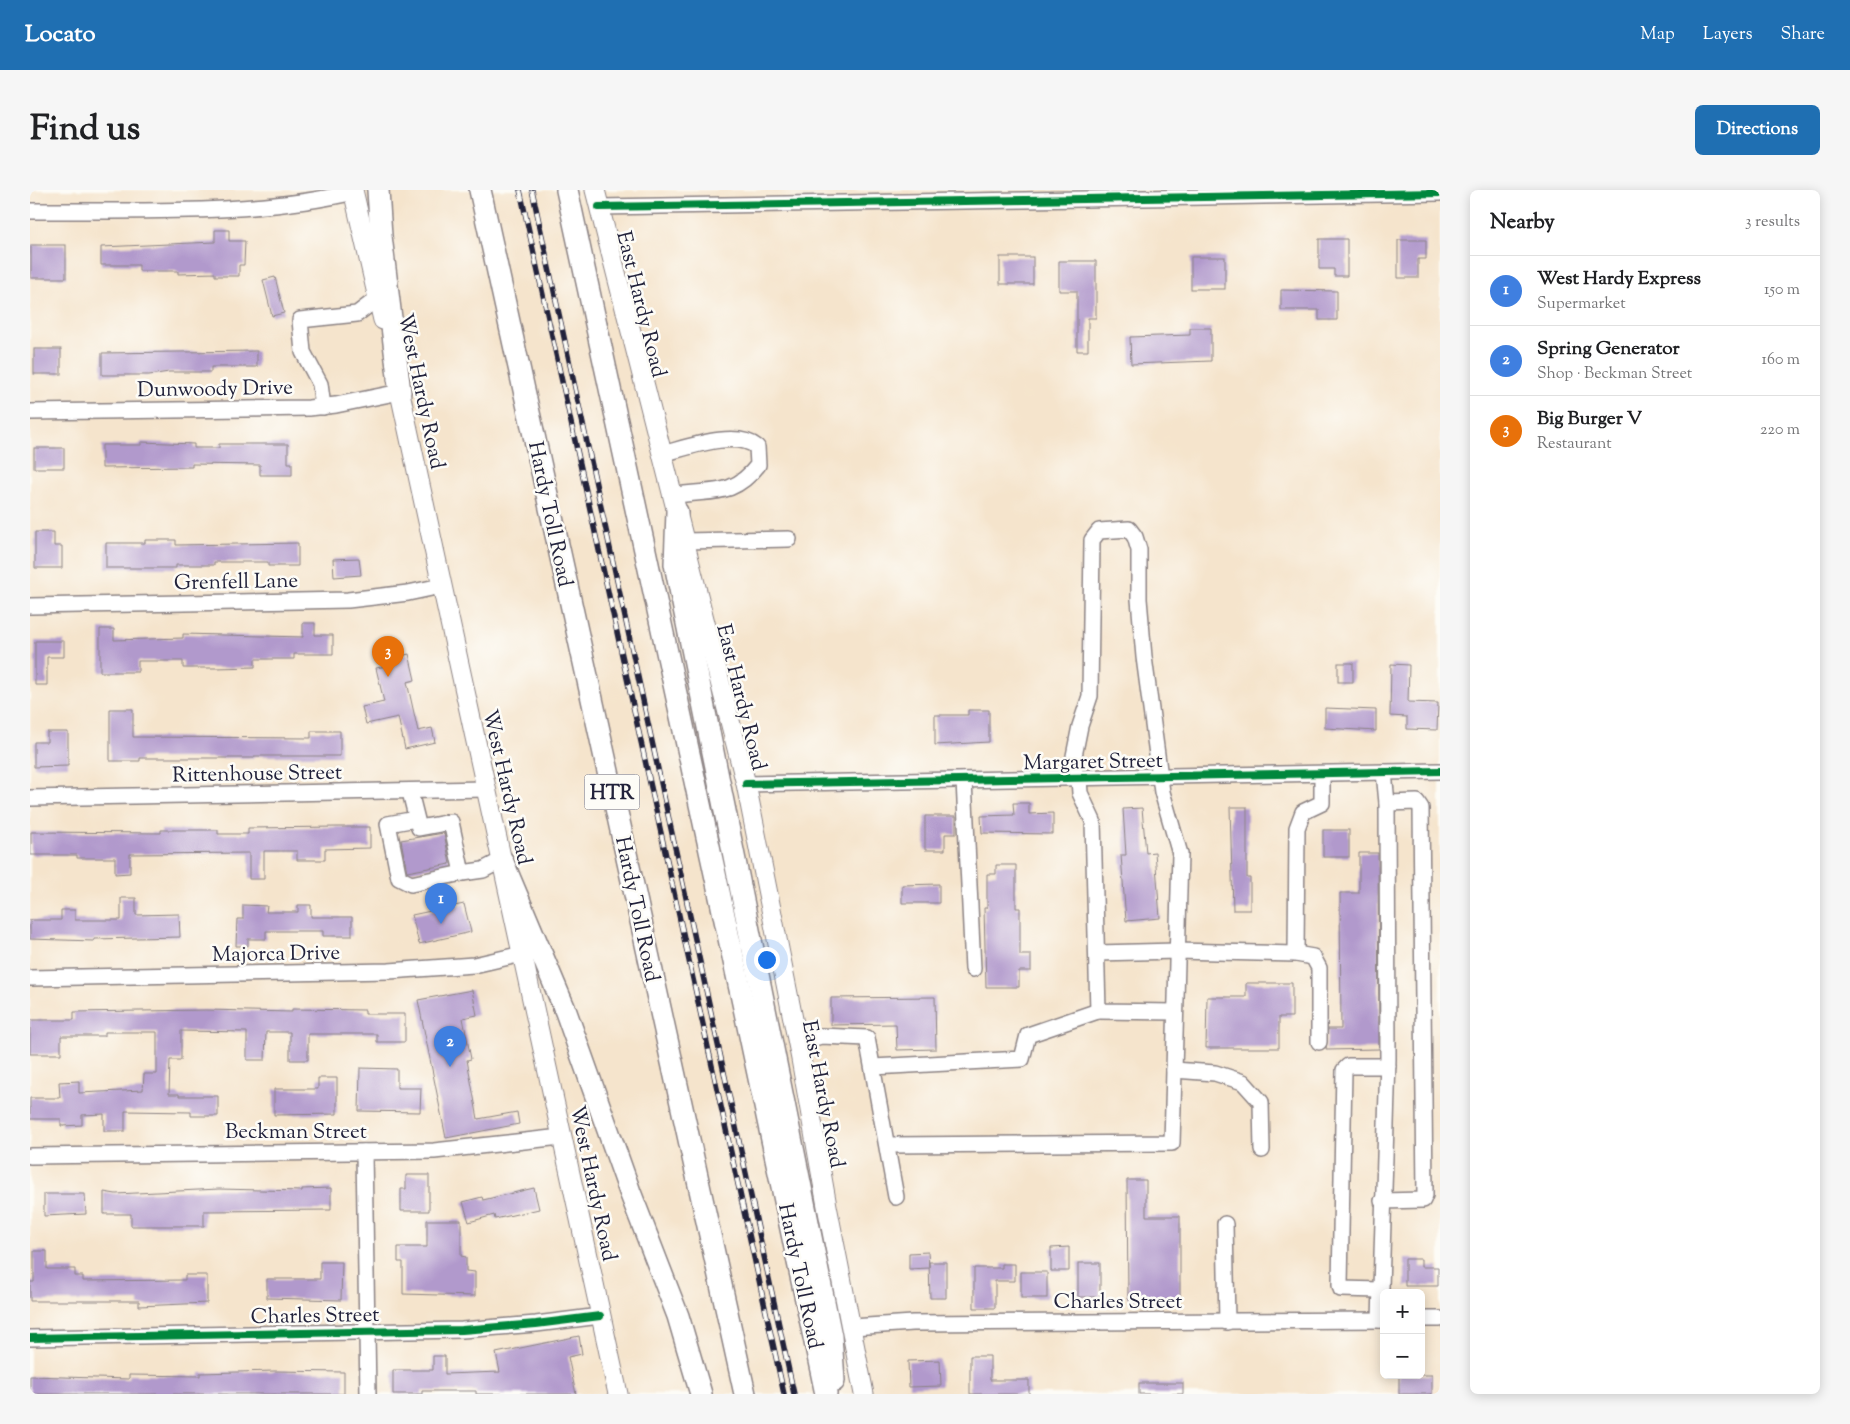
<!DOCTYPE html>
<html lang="en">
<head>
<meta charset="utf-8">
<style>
  :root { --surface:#fff; --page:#f6f6f6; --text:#202124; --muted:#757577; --line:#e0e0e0; --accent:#1f6fb2 }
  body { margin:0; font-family:"Sorts Mill Goudy",serif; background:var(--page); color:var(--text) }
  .controls { position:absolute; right:15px; bottom:15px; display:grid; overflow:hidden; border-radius:8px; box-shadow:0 2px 12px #0003 }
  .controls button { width:45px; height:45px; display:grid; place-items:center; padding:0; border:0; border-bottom:1px solid var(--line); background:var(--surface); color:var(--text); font:25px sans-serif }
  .you { position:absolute; left:736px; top:769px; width:18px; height:18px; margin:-12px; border:4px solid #fff; border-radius:50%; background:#1a73e8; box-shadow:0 0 0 8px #1a73e833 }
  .badge { display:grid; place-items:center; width:32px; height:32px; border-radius:50%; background:var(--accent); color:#fff; font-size:16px; font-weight:700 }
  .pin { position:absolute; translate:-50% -41px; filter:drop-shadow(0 1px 2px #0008) }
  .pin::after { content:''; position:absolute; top:26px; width:18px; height:15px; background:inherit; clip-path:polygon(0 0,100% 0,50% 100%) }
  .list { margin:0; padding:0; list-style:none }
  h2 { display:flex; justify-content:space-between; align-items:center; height:65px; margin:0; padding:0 20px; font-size:21px }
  h2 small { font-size:16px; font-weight:400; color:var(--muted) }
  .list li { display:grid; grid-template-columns:32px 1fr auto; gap:15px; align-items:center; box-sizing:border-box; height:70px; padding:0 20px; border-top:1px solid var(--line) }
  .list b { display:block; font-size:19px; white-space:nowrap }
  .list p { margin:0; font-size:16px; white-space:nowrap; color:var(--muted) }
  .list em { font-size:16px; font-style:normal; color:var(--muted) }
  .map { position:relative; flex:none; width:1410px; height:1204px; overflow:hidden; border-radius:8px }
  header { display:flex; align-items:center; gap:30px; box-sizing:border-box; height:70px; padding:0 25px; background:var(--accent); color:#fff }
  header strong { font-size:24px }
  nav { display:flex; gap:28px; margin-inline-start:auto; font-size:18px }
  .intro { display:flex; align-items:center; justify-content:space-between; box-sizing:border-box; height:120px; padding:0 30px }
  h1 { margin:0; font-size:35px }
  .button { padding:12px 22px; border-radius:8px; background:var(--accent); color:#fff; font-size:18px; font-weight:700 }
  main { display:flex; gap:30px; padding:0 30px }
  aside { flex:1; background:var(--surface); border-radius:8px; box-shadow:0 2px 12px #0003 }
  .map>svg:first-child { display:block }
</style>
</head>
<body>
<header>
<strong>Locato</strong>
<nav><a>Map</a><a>Layers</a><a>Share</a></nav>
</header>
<div class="intro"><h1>Find us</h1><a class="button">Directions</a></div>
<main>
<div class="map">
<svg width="1410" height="1204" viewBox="0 0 1410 1204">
  <rect width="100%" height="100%" fill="#fdfcf7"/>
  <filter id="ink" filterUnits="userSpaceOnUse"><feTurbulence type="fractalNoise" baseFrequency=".02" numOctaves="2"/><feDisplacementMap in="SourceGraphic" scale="10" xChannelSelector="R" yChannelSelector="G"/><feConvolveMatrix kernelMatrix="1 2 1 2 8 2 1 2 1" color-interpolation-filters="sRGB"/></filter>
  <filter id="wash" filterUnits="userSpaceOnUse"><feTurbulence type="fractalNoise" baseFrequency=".0096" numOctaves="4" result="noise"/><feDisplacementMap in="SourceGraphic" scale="20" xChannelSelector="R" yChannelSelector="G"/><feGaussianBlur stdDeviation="1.12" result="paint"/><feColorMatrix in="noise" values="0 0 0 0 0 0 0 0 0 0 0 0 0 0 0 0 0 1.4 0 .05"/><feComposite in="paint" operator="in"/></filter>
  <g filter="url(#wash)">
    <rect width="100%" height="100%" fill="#f5e4cc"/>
    <g id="blocks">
      <g fill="#b199cc">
        <path d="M 185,40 L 199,40 L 199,51 L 215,51 L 214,75 L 209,75 L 209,86 L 185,86 L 185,83 L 148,84 L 148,81 L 109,81 L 109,75 L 71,75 L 71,57 L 185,52 Z"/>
        <path d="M 1289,49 L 1317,49 L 1317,86 L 1304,86 L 1304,79 L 1289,79 Z"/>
        <path d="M 1368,50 L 1396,50 L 1396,69 L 1388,69 L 1388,88 L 1368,88 Z"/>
        <rect x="1" y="55" width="35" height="33"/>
        <rect x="970" y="67" width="33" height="27"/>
        <rect x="1161" y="67" width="34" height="32"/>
        <path d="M 1029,71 L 1066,71 L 1066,128 L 1058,128 L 1058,161 L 1047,161 L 1047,101 L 1029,101 Z"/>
        <path d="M 245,87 L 254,123 L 242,126 L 233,90 Z"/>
        <path d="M 1251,100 L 1307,101 L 1307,130 L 1289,130 L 1289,120 L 1251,120 Z"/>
        <path d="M 1160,138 L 1181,138 L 1181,171 L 1101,174 L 1100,147 L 1160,145 Z"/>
        <rect x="4" y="159" width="27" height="25"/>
        <path d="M 227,161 L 227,177 L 181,177 L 181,182 L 139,182 L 119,185 L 72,185 L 72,163 Z"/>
        <path d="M 111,252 L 164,254 L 164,258 L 189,258 L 189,254 L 258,254 L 258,273 L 262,273 L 262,285 L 230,285 L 230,275 L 162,274 L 162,277 L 72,278 L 72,255 L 111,255 Z"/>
        <rect x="4" y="258" width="30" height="20"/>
        <path d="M 5,342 L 24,342 L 24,356 L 32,356 L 32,378 L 5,378 Z"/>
        <path d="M 115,350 L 146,350 L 146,355 L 268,353 L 268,376 L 238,376 L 238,372 L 184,372 L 184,375 L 146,375 L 146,378 L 76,378 L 76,353 L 115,353 Z"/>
        <path d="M 329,368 L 331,385 L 304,387 L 303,369 Z"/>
        <path d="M 273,433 L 285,433 L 285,445 L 303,445 L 303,464 L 264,464 L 264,469 L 225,469 L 225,477 L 186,478 L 153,478 L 153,471 L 108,471 L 108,482 L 70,482 L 70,439 L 84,439 L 84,450 L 153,448 L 153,444 L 273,447 Z"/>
        <path d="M 5,451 L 34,451 L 34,467 L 17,467 L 17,495 L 5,495 Z"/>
        <path d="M 379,464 L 385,490 L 377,492 L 388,541 L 402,538 L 405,552 L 375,559 L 368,527 L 336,534 L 332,517 L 354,512 L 346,478 L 357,476 L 355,470 Z"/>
        <rect x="1308" y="473" width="15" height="19"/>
        <path d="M 1361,474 L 1379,475 L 1378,512 L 1408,513 L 1407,540 L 1377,539 L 1377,527 L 1360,526 Z"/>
        <path d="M 1295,518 L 1346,520 L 1346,541 L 1295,538 Z"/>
        <path d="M 80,519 L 103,519 L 103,547 L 281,548 L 281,541 L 310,541 L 310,566 L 224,566 L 224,568 L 110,568 L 110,571 L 80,571 Z"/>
        <path d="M 938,520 L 959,520 L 959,552 L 905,555 L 905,525 L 938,525 Z"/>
        <path d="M 17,542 L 38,542 L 38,576 L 4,577 L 4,552 L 17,552 Z"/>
        <path d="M 983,613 L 999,613 L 999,624 L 1023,623 L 1023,644 L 952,643 L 951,626 L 984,625 Z"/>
        <path d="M 1200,617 L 1217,617 L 1217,688 L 1220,688 L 1220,720 L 1203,720 Z"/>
        <path d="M 1112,618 L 1116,663 L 1125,662 L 1130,728 L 1096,731 L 1091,665 L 1096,665 L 1093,619 Z"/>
        <path d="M 895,626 L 926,626 L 926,644 L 915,644 L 915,660 L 895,660 Z"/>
        <path d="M 309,637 L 340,637 L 340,658 L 295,659 L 295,670 L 267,670 L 267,661 L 234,661 L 234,689 L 219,689 L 219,663 L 100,664 L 100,683 L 85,684 L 85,668 L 47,668 L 47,665 L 1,665 L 1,642 L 131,643 L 131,640 L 188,640 L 188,644 L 218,644 L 218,638 Z"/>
        <rect x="1293" y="640" width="26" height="27"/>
        <path d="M 414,643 L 420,674 L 377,682 L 371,650 Z"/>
        <path d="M 1329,663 L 1348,663 L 1349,859 L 1296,860 L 1298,839 L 1311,839 L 1310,703 L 1329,703 Z"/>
        <path d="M 966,675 L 986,675 L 986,718 L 990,718 L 990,765 L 1001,765 L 1001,781 L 989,781 L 989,797 L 956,797 L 954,718 L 957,718 L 957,684 L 966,684 Z"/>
        <path d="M 909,694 L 909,713 L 872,713 L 872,695 Z"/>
        <path d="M 91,708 L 106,708 L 106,725 L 149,724 L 150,747 L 64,749 L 64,751 L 0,749 L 0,730 L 31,730 L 31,720 L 45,720 L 45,730 L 91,730 Z"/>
        <path d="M 434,714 L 441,742 L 389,754 L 382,725 Z"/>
        <path d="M 213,715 L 237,716 L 236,722 L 268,722 L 268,715 L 281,715 L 281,727 L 322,727 L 322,746 L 293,746 L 293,741 L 236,741 L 236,749 L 218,749 L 218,756 L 206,756 L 207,729 L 213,729 Z"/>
        <path d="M 1216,793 L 1262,793 L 1262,827 L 1249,827 L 1249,858 L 1176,858 L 1177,807 L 1216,807 Z"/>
        <path d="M 442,800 L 447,825 L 433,828 L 441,869 L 437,870 L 448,929 L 487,922 L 489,934 L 416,948 L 388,810 Z"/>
        <path d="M 905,807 L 906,859 L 867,860 L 866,834 L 801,835 L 801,808 Z"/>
        <path d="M 262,819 L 335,820 L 335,824 L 375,824 L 375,852 L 347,852 L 347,844 L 278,844 L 278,870 L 260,870 L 260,842 L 236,842 L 235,870 L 217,870 L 217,842 L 151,841 L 151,870 L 140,870 L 139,904 L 149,904 L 149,906 L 188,906 L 188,926 L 161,926 L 161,922 L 95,921 L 95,941 L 74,941 L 74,924 L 52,925 L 52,935 L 31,936 L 31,929 L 0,929 L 0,908 L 30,908 L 29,892 L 49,891 L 49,903 L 113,900 L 114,884 L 127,884 L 127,842 L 75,842 L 75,846 L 31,846 L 31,864 L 0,864 L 0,830 L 44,830 L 44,822 L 176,820 L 262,822 Z"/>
        <path d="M 330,878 L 367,879 L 367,898 L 391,898 L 390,922 L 329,921 Z"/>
        <path d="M 288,888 L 307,888 L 307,924 L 244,925 L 244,899 L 288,899 Z"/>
        <path d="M 376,985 L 399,985 L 399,1021 L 371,1021 L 371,999 L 376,999 Z"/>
        <path d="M 1097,990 L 1116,990 L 1116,1026 L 1150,1026 L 1150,1110 L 1098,1110 Z"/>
        <path d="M 301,998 L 301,1020 L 174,1021 L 174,1036 L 101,1036 L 101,1024 L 74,1024 L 74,1002 L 86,1004 L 189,999 L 272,1001 L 272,999 Z"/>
        <path d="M 504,998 L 509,1019 L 465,1029 L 464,1025 L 439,1032 L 433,1012 L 452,1007 L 453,1010 Z"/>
        <path d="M 14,1004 L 55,1004 L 56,1024 L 14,1026 Z"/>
        <path d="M 397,1030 L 431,1030 L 431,1066 L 436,1067 L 436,1081 L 445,1082 L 445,1106 L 373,1104 L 373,1072 L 368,1072 L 368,1057 L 397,1057 Z"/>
        <path d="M 1039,1057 L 1039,1081 L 1021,1081 L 1021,1058 Z"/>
        <path d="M 4,1061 L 17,1061 L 17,1079 L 45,1079 L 45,1086 L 53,1086 L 53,1091 L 155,1090 L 155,1085 L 177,1085 L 177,1113 L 109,1116 L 109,1111 L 0,1111 L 0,1092 L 4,1092 Z"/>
        <path d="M 898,1062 L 899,1078 L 879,1079 L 879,1063 Z"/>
        <path d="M 1375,1069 L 1391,1069 L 1391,1077 L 1408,1077 L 1408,1096 L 1375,1096 Z"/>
        <path d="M 290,1072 L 312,1072 L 311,1110 L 237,1108 L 237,1089 L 290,1089 Z"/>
        <path d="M 899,1072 L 916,1072 L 916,1108 L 900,1108 Z"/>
        <rect x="1048" y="1073" width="22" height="34"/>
        <path d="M 972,1074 L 985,1074 L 985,1091 L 965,1091 L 965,1118 L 944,1118 L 944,1078 L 972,1078 Z"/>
        <rect x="991" y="1082" width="26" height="26"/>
        <path d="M 549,1146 L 552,1164 L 538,1167 L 546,1204 L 446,1204 L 446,1201 L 392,1201 L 392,1204 L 363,1204 L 363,1180 L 403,1180 L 403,1166 L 415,1166 L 415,1184 L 470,1182 L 466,1163 Z"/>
        <path d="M 940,1166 L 960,1166 L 960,1190 L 999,1190 L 999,1204 L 940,1204 Z"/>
        <path d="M 910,1170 L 911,1196 L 879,1197 L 878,1171 Z"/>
        <path d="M 244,1181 L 314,1182 L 314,1204 L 0,1204 L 0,1186 L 99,1189 L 99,1185 L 170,1186 L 170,1183 Z"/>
        <rect x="1369" y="1185" width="33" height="19"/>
        <rect x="1109" y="1193" width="44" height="11"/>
      </g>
    </g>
  </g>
  <g filter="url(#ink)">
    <use href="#blocks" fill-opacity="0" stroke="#8c8384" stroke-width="1"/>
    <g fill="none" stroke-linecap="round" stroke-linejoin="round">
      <g stroke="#8c8384" stroke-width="18">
        <g id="minor">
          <path d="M 569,17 L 1410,3"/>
          <path d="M 0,21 C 104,20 223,26 324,2"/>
          <path d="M 293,217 L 290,194 L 273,162 L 270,130 L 327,124 L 348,108"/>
          <path d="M 0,222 L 279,218 L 306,215 L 370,202"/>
          <path d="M 632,264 C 656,258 706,239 727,257 L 728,275 C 701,310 678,298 643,306"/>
          <path d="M 654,351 L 759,349"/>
          <path d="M 0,416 L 318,410 L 378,403 L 411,396"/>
          <path d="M 1049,589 L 1050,603 L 1063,631 L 1068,821 L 1145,822"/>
          <path d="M 934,590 L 943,779"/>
          <path d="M 716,594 L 1410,581"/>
          <path d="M 380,602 L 389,638 L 421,632 L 432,683 L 453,680 L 472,670"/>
          <path d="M 0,608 L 455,599"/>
          <path d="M 386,629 L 358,634 L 369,688 L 381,694 L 432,683"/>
          <path d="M 1067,763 L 1147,761 L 1266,764 L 1283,767 L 1289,778 L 1289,852"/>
          <path d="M 1266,764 L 1267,638 L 1273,622 L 1292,613 L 1292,584"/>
          <path d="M 0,788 L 359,781 L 444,775 L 492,764"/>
          <path d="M 768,853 L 791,846 L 837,848 L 866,1007"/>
          <path d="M 843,877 L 992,869 L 998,845 L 1068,821"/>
          <path d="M 1144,880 L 1185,883 L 1213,892 L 1231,912 L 1232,960"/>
          <path d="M 858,955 L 1142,953 L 1150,664 L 1132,602 L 1114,467 L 1109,409 L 1109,360 L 1105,347 L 1099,339 L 1069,341 L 1062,350 L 1060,506 L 1050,536 L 1044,566 L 1045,589"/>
          <path d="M 334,962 L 338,1204"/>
          <path d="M 0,966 L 404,961 L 531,947"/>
          <path d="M 1352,1011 L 1393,1010 L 1395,1005 L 1391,618 L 1387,612 L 1357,613"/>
          <path d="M 1195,1034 L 1197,1132"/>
          <path d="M 1350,1100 L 1311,1099 L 1310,1095 L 1314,880 L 1318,876 L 1358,876"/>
          <path d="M 1391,1129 L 1410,1129"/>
          <path d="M 1350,1130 L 1358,869 L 1357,613 L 1354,582"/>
          <path d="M 822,1137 L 883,1133 L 1354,1130"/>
          <path d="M 0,1148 L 432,1140 L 506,1134 L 570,1126"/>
        </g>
      </g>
      <g stroke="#8c8384" stroke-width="21">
        <g id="major">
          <path d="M 323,0 L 353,130"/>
          <path d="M 565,0 L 716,594 L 771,869 L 797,1016 L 834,1204"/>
          <path d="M 367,189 L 588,1204"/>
        </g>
      </g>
      <g stroke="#8c8384" stroke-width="24">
        <g id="highway">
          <path d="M 348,0 L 351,46 L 370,202"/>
          <path d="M 450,0 L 715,1204"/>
          <path d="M 537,0 L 716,827 L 796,1204"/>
          <path d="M 647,322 L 645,374 L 801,1146 L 804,1191"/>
          <path d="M 472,670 L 536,822 L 600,1002 L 648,1126 L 671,1204"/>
        </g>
      </g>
      <use href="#minor" stroke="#fff" stroke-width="15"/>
      <use href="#major" stroke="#fff" stroke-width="19"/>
      <use href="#highway" stroke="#fff" stroke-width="21"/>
      <g stroke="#22223b" stroke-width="5.5">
        <g id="rail">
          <path d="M 490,0 L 754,1204"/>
          <path d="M 502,0 L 764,1204"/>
        </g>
      </g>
      <use href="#rail" stroke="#fdfcf7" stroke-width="4" stroke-dasharray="11" stroke-linecap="butt"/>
      <g stroke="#fdfcf7" stroke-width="11">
        <g id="cycleway">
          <path d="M 569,17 L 1410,3"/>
          <path d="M 716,594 L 1410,581"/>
          <path d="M 0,1148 L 432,1140 L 506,1134 L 570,1126"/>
        </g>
      </g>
      <use href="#cycleway" stroke="#00873e" stroke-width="8"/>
    </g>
  </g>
  <g text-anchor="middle" stroke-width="5" stroke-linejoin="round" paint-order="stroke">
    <rect fill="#fdfcf7" stroke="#646373" stroke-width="1" x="554.5" y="584.5" width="55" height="35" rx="4"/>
    <g font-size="20" font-weight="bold" fill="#22223b">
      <text x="582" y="609">HTR</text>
    </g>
    <g font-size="21" fill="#22223b" stroke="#fdfcf7">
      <text transform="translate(612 114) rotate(76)" y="7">East Hardy Road</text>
      <text transform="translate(185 198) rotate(-1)" y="7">Dunwoody Drive</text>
      <text transform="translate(392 201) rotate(78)" y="7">West Hardy Road</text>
      <text transform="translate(521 324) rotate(78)" y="7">Hardy Toll Road</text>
      <text transform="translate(206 391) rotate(-1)" y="7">Grenfell Lane</text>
      <text transform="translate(712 507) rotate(76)" y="7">East Hardy Road</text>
      <text transform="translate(1063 571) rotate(-1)" y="7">Margaret Street</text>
      <text transform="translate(227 583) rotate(-1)" y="7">Rittenhouse Street</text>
      <text transform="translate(478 597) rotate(77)" y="7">West Hardy Road</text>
      <text transform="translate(608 719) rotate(78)" y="7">Hardy Toll Road</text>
      <text transform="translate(246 763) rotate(-1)" y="7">Majorca Drive</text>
      <text transform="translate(794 904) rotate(79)" y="7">East Hardy Road</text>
      <text x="266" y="948">Beckman Street</text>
      <text transform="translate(564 993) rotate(78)" y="7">West Hardy Road</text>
      <text transform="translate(771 1086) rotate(78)" y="7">Hardy Toll Road</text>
      <text x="1088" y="1118">Charles Street</text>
      <text transform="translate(285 1125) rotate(-1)" y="7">Charles Street</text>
    </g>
  </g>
</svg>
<div class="controls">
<button>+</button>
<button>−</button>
</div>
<div class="you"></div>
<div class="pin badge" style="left:411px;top:734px;background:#3f7fe0">1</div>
<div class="pin badge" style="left:420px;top:877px;background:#3f7fe0">2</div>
<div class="pin badge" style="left:358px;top:487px;background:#e8710a">3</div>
</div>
<aside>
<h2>Nearby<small>3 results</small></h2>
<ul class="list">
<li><span class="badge" style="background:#3f7fe0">1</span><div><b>West Hardy Express</b><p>Supermarket</p></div><em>150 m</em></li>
<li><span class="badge" style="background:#3f7fe0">2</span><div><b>Spring Generator</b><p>Shop · Beckman Street</p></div><em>160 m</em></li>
<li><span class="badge" style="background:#e8710a">3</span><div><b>Big Burger V</b><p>Restaurant</p></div><em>220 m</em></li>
</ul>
</aside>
</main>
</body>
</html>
